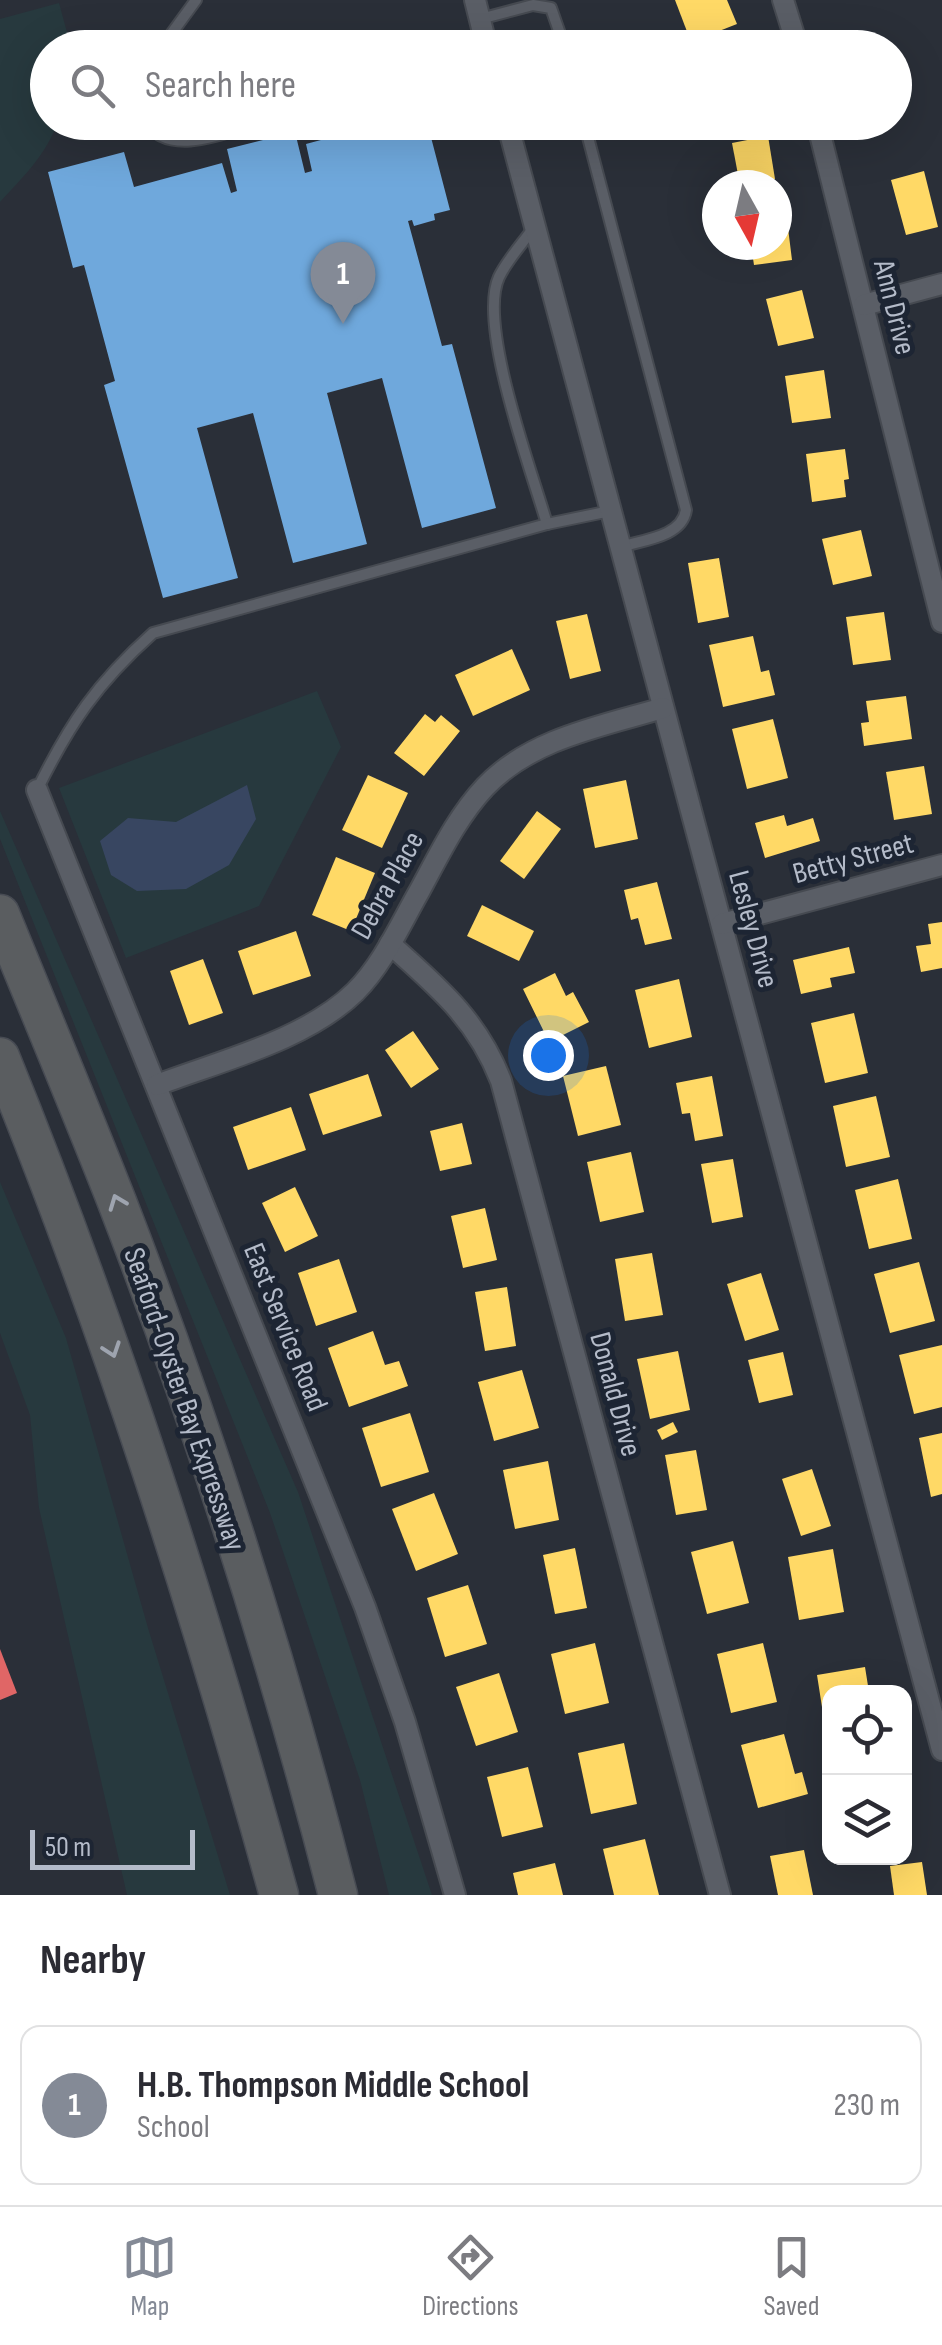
<!DOCTYPE html>
<html lang="en">
<head>
<meta charset="utf-8">
<style>
  :root { --surface:#fff; --page:#f7f7f7; --text:#2b2b33; --muted:#7c7c81; --line:#e1e1e2; --accent:#848a96 }
  body { margin:0; font-family:"Sofia Sans Condensed",sans-serif; background:var(--page); color:var(--text) }
  .controls { position:absolute; right:30px; bottom:30px; display:grid; overflow:hidden; border-radius:20px; box-shadow:0 10px 40px #0002 }
  .controls button { width:90px; height:90px; display:grid; place-items:center; padding:0; border:0; border-bottom:2px solid var(--line); background:var(--surface); color:var(--text); font:50px sans-serif }
  .compass { position:absolute; left:702px; top:170px; width:90px; height:90px; border-radius:50%; background:var(--surface); box-shadow:0 10px 40px #0002; rotate:172deg }
  .scale { position:absolute; left:30px; bottom:25px; width:165px; box-sizing:border-box; padding-left:10px; border:5px solid #b4bbc9; border-top:0; font-size:28px; line-height:35px; white-space:nowrap; color:#b4bbc9; -webkit-text-stroke:8px #1d2533; paint-order:stroke }
  .you { position:absolute; left:548px; top:1055px; width:35px; height:35px; margin:-25px; border:8px solid #fff; border-radius:50%; background:#1a73e8; box-shadow:0 0 0 15px #1a73e833 }
  .badge { display:grid; place-items:center; width:65px; height:65px; border-radius:50%; background:var(--accent); color:#fff; font-size:32px; font-weight:700 }
  .pin { position:absolute; translate:-50% -82px; filter:drop-shadow(0 2px 5px #0008) }
  .pin::after { content:''; position:absolute; top:52px; width:35px; height:30px; background:inherit; clip-path:polygon(0 0,100% 0,50% 100%) }
  .list { margin:0; padding:0; list-style:none }
  h2 { display:flex; justify-content:space-between; align-items:center; height:130px; margin:0; padding:0 40px; font-size:42px }
  h2 small { font-size:32px; font-weight:400; color:var(--muted) }
  .list li { display:grid; grid-template-columns:65px 1fr auto; gap:30px; align-items:center; box-sizing:border-box; height:160px; margin:0 20px 20px; padding:0 20px; border:2px solid var(--line); border-radius:20px }
  .list b { display:block; font-size:38px; white-space:nowrap }
  .list p { margin:0; font-size:32px; white-space:nowrap; color:var(--muted) }
  .list em { font-size:32px; font-style:normal; color:var(--muted) }
  .icon { flex:none; width:55px; height:55px; fill:none; stroke:currentColor; stroke-width:2; stroke-linecap:round; stroke-linejoin:round }
  .map { position:relative; flex:none; width:942px; height:1895px; overflow:hidden }
  .search { position:absolute; background:var(--surface); box-shadow:0 10px 40px #0002; left:30px; right:30px; top:30px; height:110px; display:flex; align-items:center; gap:25px; box-sizing:border-box; padding:0 35px; border-radius:55px; color:var(--muted); font-size:38px }
  .sheet { height:310px; background:var(--surface) }
  nav { display:flex; justify-content:space-around; align-items:center; box-sizing:border-box; height:140px; border-top:2px solid var(--line); background:var(--surface); font-size:28px; color:var(--muted) }
  nav a { display:grid; justify-items:center; gap:5px }
  nav .on { color:var(--accent) }
  .map>svg:first-child { display:block }
</style>
</head>
<body>
<div class="map">
<svg width="942" height="1895" viewBox="0 0 942 1895">
  <rect width="100%" height="100%" fill="#2a2f38"/>
  <g fill="#27393e">
    <path d="M 59,3 L 71,47 L 48,48 L 48,122 L 57,123 C 47,154 22,178 0,202 L 0,19 Z"/>
    <path d="M 317,691 L 341,747 L 259,906 L 126,958 L 59,788 Z"/>
    <path d="M 0,811 L 298,1492 L 432,1895 L 389,1895 L 360,1780 L 270,1513 L 0,839 Z"/>
    <path d="M 0,1182 L 66,1338 L 148,1628 L 230,1895 L 127,1895 L 39,1508 L 30,1415 L 0,1333 Z"/>
  </g>
  <path fill="#384661" d="M 247,785 L 256,819 L 229,865 L 186,889 L 137,891 L 111,875 L 100,841 L 128,818 L 176,822 Z"/>
  <g fill="#ffd966">
    <path d="M 675,0 L 727,0 L 737,24 L 691,42 Z"/>
    <path d="M 768,136 L 775,179 L 740,185 L 732,143 Z"/>
    <path d="M 924,171 L 938,227 L 906,235 L 891,180 Z"/>
    <path d="M 786,212 L 792,260 L 754,265 L 751,245 L 777,245 L 777,214 Z"/>
    <path d="M 802,290 L 814,338 L 778,346 L 766,299 Z"/>
    <path d="M 824,370 L 831,418 L 792,423 L 785,376 Z"/>
    <path d="M 845,449 L 849,479 L 844,480 L 846,497 L 812,502 L 806,454 Z"/>
    <path d="M 861,530 L 872,576 L 833,585 L 822,539 Z"/>
    <path d="M 719,558 L 729,617 L 698,623 L 688,563 Z"/>
    <path d="M 884,612 L 891,660 L 853,665 L 846,617 Z"/>
    <path d="M 587,614 L 601,671 L 570,679 L 556,621 Z"/>
    <path d="M 753,636 L 761,672 L 769,670 L 775,695 L 723,707 L 709,645 Z"/>
    <path d="M 512,649 L 530,690 L 473,716 L 455,675 Z"/>
    <path d="M 906,696 L 912,739 L 864,746 L 861,723 L 869,722 L 866,701 Z"/>
    <path d="M 425,714 L 435,722 L 441,715 L 460,731 L 424,776 L 394,753 Z"/>
    <path d="M 773,719 L 788,778 L 747,789 L 732,729 Z"/>
    <path d="M 924,766 L 932,814 L 894,820 L 886,772 Z"/>
    <path d="M 368,775 L 408,793 L 382,848 L 342,830 Z"/>
    <path d="M 626,780 L 638,839 L 595,848 L 583,789 Z"/>
    <path d="M 537,811 L 561,829 L 524,879 L 500,861 Z"/>
    <path d="M 784,815 L 787,826 L 813,818 L 820,841 L 765,858 L 755,823 Z"/>
    <path d="M 336,857 L 375,873 L 351,931 L 312,915 Z"/>
    <path d="M 657,882 L 672,939 L 645,945 L 638,918 L 631,920 L 624,890 Z"/>
    <path d="M 482,905 L 534,931 L 519,961 L 467,936 Z"/>
    <path d="M 942,922 L 942,968 L 921,972 L 916,946 L 931,944 L 928,924 Z"/>
    <path d="M 296,931 L 311,976 L 253,995 L 238,951 Z"/>
    <path d="M 849,947 L 855,973 L 830,978 L 832,987 L 801,994 L 793,960 Z"/>
    <path d="M 203,959 L 223,1013 L 189,1025 L 170,971 Z"/>
    <path d="M 555,973 L 566,996 L 573,992 L 589,1022 L 549,1042 L 523,989 Z"/>
    <path d="M 679,979 L 692,1037 L 649,1048 L 635,990 Z"/>
    <path d="M 854,1013 L 868,1073 L 825,1083 L 811,1023 Z"/>
    <path d="M 413,1031 L 439,1069 L 411,1088 L 385,1050 Z"/>
    <path d="M 606,1066 L 621,1125 L 578,1136 L 563,1076 Z"/>
    <path d="M 368,1074 L 382,1116 L 323,1135 L 309,1094 Z"/>
    <path d="M 712,1076 L 723,1136 L 695,1141 L 690,1113 L 682,1114 L 676,1083 Z"/>
    <path d="M 876,1096 L 890,1157 L 846,1167 L 833,1106 Z"/>
    <path d="M 291,1107 L 306,1150 L 248,1170 L 233,1127 Z"/>
    <path d="M 462,1123 L 472,1164 L 440,1171 L 430,1131 Z"/>
    <path d="M 631,1152 L 644,1212 L 600,1222 L 587,1162 Z"/>
    <path d="M 733,1159 L 743,1217 L 712,1223 L 701,1164 Z"/>
    <path d="M 898,1179 L 912,1239 L 869,1249 L 855,1190 Z"/>
    <path d="M 295,1187 L 318,1236 L 285,1252 L 262,1203 Z"/>
    <path d="M 485,1208 L 497,1260 L 463,1268 L 451,1216 Z"/>
    <path d="M 652,1253 L 663,1315 L 625,1321 L 615,1259 Z"/>
    <path d="M 339,1259 L 357,1312 L 316,1326 L 298,1273 Z"/>
    <path d="M 919,1262 L 935,1321 L 890,1333 L 874,1274 Z"/>
    <path d="M 761,1273 L 779,1330 L 745,1341 L 727,1284 Z"/>
    <path d="M 507,1287 L 516,1346 L 485,1351 L 475,1292 Z"/>
    <path d="M 373,1331 L 385,1365 L 399,1361 L 408,1386 L 349,1407 L 328,1348 Z"/>
    <path d="M 942,1345 L 942,1407 L 914,1414 L 899,1355 Z"/>
    <path d="M 678,1351 L 690,1410 L 650,1419 L 637,1359 Z"/>
    <path d="M 783,1352 L 793,1395 L 759,1403 L 748,1360 Z"/>
    <path d="M 522,1370 L 539,1428 L 494,1441 L 478,1382 Z"/>
    <path d="M 410,1413 L 429,1472 L 381,1487 L 362,1428 Z"/>
    <path d="M 673,1422 L 678,1432 L 662,1440 L 657,1430 Z"/>
    <path d="M 942,1433 L 942,1494 L 931,1497 L 919,1438 Z"/>
    <path d="M 696,1450 L 707,1510 L 676,1515 L 665,1455 Z"/>
    <path d="M 548,1461 L 559,1520 L 515,1529 L 503,1470 Z"/>
    <path d="M 812,1469 L 831,1526 L 801,1536 L 782,1479 Z"/>
    <path d="M 434,1493 L 458,1554 L 416,1571 L 392,1509 Z"/>
    <path d="M 733,1541 L 749,1603 L 707,1614 L 691,1552 Z"/>
    <path d="M 575,1548 L 587,1608 L 555,1614 L 543,1555 Z"/>
    <path d="M 833,1549 L 844,1612 L 799,1620 L 788,1557 Z"/>
    <path d="M 468,1585 L 487,1644 L 445,1657 L 427,1598 Z"/>
    <path d="M 595,1643 L 609,1703 L 565,1714 L 551,1654 Z"/>
    <path d="M 763,1643 L 777,1702 L 731,1713 L 717,1654 Z"/>
    <path d="M 865,1667 L 869,1692 L 830,1692 L 827,1739 L 817,1675 Z"/>
    <path d="M 499,1673 L 518,1732 L 476,1746 L 456,1687 Z"/>
    <path d="M 784,1734 L 795,1774 L 802,1772 L 808,1794 L 758,1808 L 741,1745 Z"/>
    <path d="M 624,1743 L 637,1804 L 591,1814 L 578,1753 Z"/>
    <path d="M 528,1767 L 543,1827 L 502,1837 L 487,1777 Z"/>
    <path d="M 645,1839 L 659,1895 L 614,1895 L 603,1849 Z"/>
    <path d="M 804,1850 L 813,1895 L 778,1895 L 770,1856 Z"/>
    <path d="M 922,1862 L 927,1895 L 894,1895 L 890,1866 Z"/>
    <path d="M 555,1863 L 563,1895 L 518,1895 L 513,1873 Z"/>
  </g>
  <path fill="#e06666" d="M 0,1649 L 17,1693 L 0,1700 Z"/>
  <path fill="#6fa8dc" d="M 388,122 L 427,122 L 450,210 L 434,214 L 435,220 L 414,226 L 412,220 L 408,221 L 442,346 L 452,344 L 496,508 L 422,528 L 382,378 L 327,393 L 367,544 L 293,563 L 253,413 L 197,428 L 238,578 L 163,598 L 104,385 L 115,381 L 84,265 L 73,268 L 48,172 L 124,152 L 134,187 L 222,163 L 231,193 L 237,191 L 227,149 L 295,132 L 305,173 L 312,171 L 306,144 Z"/>
  <g fill="none" stroke-linecap="round" stroke-linejoin="round">
    <g stroke="#464a51" stroke-width="14">
      <g id="lane">
        <path d="M 480,19 L 533,5 L 551,8 L 565,48"/>
        <path d="M 161,48 L 196,0"/>
        <path d="M 146,122 C 169,159 230,131 262,122"/>
        <path d="M 584,122 L 686,510 C 682,537 643,540 620,547"/>
        <path d="M 534,227 C 523,243 507,260 499,277 C 477,324 532,472 547,524"/>
        <path d="M 37,790 C 70,723 97,683 153,633 L 547,524 L 610,511"/>
      </g>
    </g>
    <g stroke="#464a51" stroke-width="24">
      <g id="street">
        <path d="M 475,0 L 487,48"/>
        <path d="M 783,0 L 798,48"/>
        <path d="M 507,122 L 942,1750"/>
        <path d="M 817,122 L 942,622"/>
        <path d="M 864,305 L 942,284"/>
        <path d="M 37,790 L 365,1607 L 405,1722 L 455,1895"/>
        <path d="M 722,924 L 942,865"/>
        <path d="M 390,944 C 438,987 477,1019 501,1081 L 720,1895"/>
        <path d="M 157,1085 C 220,1061 306,1040 355,992 C 383,964 400,925 420,890 C 439,855 457,817 485,787 C 530,739 602,726 663,708"/>
      </g>
    </g>
    <g stroke="#474b53" stroke-width="41">
      <g id="highway">
        <path d="M 0,914 C 39,1010 79,1105 117,1202 C 204,1427 278,1661 338,1895"/>
        <path d="M 0,1057 C 112,1332 200,1609 279,1895"/>
      </g>
    </g>
    <use href="#lane" stroke="#5a5e66" stroke-width="10"/>
    <use href="#street" stroke="#5a5e66" stroke-width="20"/>
    <use href="#highway" stroke="#5a5d60" stroke-width="38"/>
  </g>
  <defs><path id="oneway-chevron" d="M-2-3.5L2.5 0L-2 3.5" fill="none" stroke-width="1.6" stroke-linecap="round" stroke-linejoin="round" transform="scale(2.5)"/></defs>
  <g stroke="#9ea4af">
    <use href="#oneway-chevron" transform="translate(117 1202) rotate(-111)"/>
    <use href="#oneway-chevron" transform="translate(112 1350) rotate(71)"/>
  </g>
  <g text-anchor="middle" stroke-width="10" stroke-linejoin="round" paint-order="stroke">
    <g font-size="30" fill="#b4bbc9" stroke="#1d2533">
      <text transform="translate(895 307) rotate(76)" y="10">Ann Drive</text>
      <text transform="translate(853 858) rotate(-15)" y="10">Betty Street</text>
      <text transform="translate(387 885) rotate(-61)" y="10">Debra Place</text>
      <text transform="translate(754 929) rotate(75)" y="10">Lesley Drive</text>
      <text transform="translate(286 1327) rotate(68)" y="10">East Service Road</text>
      <text transform="translate(616 1394) rotate(75)" y="10">Donald Drive</text>
      <text transform="translate(185 1399) rotate(71)" y="10">Seaford-Oyster Bay Expressway</text>
    </g>
  </g>
</svg>
<div class="controls">
<button><svg class="icon" aria-label="locate" viewBox="0 0 24 24"><circle cx="12" cy="12" r="6"/><path d="M12 2v4M12 18v4M2 12h4M18 12h4"/></svg></button>
<button><svg class="icon" aria-label="layers" viewBox="0 0 24 24"><path d="M12 4l9 5-9 5-9-5zM3 14l9 5 9-5"/></svg></button>
</div>
<svg class="compass" viewBox="-18 -18 36 36"><path d="M0-13l5 13h-10z" fill="#e53935"/><path d="M0 13l5-13h-10z" fill="#7c7c81"/></svg>
<div class="scale">50 m</div>
<div class="you"></div>
<div class="pin badge" style="left:343px;top:324px">1</div>
<div class="search"><svg class="icon" aria-label="search" viewBox="0 0 24 24"><circle cx="10" cy="10" r="6"/><path d="M15 15l6 6"/></svg>Search here</div>
</div>
<section class="sheet">
<h2>Nearby<small></small></h2>
<ul class="list">
<li><span class="badge">1</span><div><b>H.B. Thompson Middle School</b><p>School</p></div><em>230 m</em></li>
</ul>
</section>
<nav>
<a class="on"><svg class="icon" aria-label="map" viewBox="0 0 24 24"><path d="M3 6l6-2 6 2 6-2v14l-6 2-6-2-6 2zM9 4v14M15 6v14"/></svg>Map</a>
<a><svg class="icon" aria-label="directions" viewBox="0 0 24 24"><path d="M12 3l9 9-9 9-9-9zM9 14v-3h6M13 9l2 2-2 2"/></svg>Directions</a>
<a><svg class="icon" aria-label="saved" viewBox="0 0 24 24"><path d="M7 4h10v16l-5-4-5 4z"/></svg>Saved</a>
</nav>
</body>
</html>
